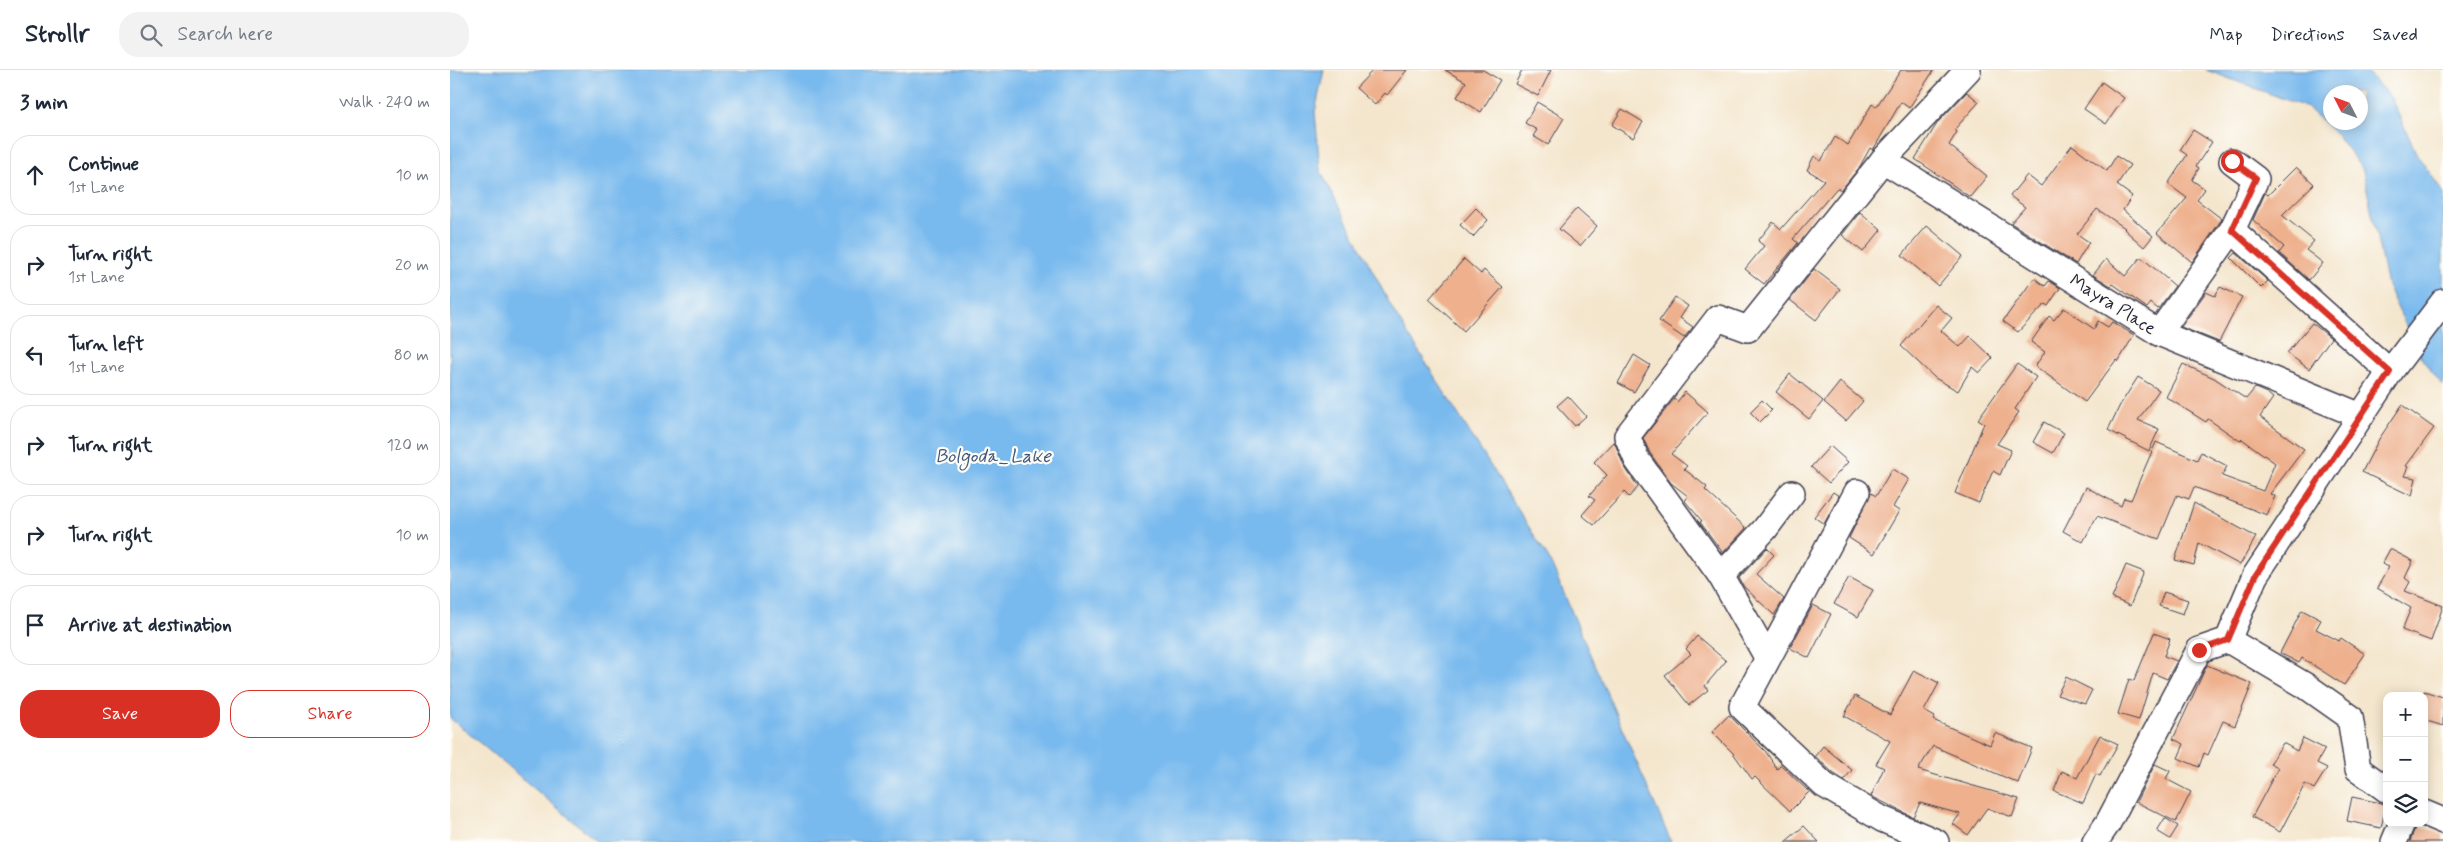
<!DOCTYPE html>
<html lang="en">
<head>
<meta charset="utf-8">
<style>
  :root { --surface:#fff; --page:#f2f2f3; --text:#1f2937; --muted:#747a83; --line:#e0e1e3; --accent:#d93025 }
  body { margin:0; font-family:Mynerve,sans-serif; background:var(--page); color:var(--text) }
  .controls { position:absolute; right:15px; bottom:15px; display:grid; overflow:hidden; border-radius:10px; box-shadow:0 2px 12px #0003 }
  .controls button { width:45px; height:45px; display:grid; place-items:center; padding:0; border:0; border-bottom:1px solid var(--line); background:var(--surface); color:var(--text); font:25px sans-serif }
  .compass { position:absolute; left:1873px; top:15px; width:45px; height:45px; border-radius:50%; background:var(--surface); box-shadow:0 2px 12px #0003; rotate:312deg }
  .stop { position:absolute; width:15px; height:15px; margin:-11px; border:4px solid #d93025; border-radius:50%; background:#fff }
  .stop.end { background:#d93025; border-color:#fff; box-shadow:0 1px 5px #0008 }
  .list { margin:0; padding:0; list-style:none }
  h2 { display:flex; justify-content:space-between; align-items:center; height:65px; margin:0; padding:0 20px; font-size:21px }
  h2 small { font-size:16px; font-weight:400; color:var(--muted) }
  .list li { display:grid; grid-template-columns:32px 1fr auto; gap:15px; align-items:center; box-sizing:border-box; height:80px; margin:0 10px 10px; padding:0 10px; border:1px solid var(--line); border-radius:20px }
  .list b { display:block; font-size:19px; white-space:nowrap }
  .list p { margin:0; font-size:16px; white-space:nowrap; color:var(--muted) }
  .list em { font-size:16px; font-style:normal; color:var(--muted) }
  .actions { display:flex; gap:10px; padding:15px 20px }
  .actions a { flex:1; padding:11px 0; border:1px solid var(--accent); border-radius:20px; text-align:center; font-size:18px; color:var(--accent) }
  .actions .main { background:var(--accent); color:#fff }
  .icon { flex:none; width:28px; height:28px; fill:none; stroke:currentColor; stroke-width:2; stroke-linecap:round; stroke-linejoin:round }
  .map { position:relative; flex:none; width:1993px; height:772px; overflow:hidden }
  header { display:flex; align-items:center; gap:30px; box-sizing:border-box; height:70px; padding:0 25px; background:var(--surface); border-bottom:1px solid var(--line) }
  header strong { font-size:24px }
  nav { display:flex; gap:28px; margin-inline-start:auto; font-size:18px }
  .search { width:350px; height:45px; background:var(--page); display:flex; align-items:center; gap:12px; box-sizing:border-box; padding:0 18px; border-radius:20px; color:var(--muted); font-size:19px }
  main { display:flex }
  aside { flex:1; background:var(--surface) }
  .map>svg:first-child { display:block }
</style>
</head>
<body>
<header>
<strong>Strollr</strong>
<div class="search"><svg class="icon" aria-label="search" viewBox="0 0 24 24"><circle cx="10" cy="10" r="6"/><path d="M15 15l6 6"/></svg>Search here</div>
<nav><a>Map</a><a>Directions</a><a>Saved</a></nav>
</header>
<main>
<aside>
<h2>3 min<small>Walk · 240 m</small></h2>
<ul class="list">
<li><svg class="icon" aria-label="ahead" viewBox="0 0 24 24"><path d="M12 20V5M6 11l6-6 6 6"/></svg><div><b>Continue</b><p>1st Lane</p></div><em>10 m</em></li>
<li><svg class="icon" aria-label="right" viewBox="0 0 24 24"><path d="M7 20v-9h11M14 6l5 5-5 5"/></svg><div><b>Turn right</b><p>1st Lane</p></div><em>20 m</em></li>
<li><svg class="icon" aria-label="left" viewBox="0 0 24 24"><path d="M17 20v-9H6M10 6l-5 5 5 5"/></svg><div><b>Turn left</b><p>1st Lane</p></div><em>80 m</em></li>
<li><svg class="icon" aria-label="right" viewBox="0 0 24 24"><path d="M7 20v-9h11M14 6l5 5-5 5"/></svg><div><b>Turn right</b></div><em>120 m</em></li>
<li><svg class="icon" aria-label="right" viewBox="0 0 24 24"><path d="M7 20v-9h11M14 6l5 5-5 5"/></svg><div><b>Turn right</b></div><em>10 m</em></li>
<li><svg class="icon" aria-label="arrive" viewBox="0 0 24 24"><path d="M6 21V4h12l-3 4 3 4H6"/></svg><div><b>Arrive at destination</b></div></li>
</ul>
<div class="actions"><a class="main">Save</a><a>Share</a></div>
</aside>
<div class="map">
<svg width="1993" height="772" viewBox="0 0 1993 772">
  <rect width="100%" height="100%" fill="#fdfcf7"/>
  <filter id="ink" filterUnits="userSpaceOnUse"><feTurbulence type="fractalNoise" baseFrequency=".02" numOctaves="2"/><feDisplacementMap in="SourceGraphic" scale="10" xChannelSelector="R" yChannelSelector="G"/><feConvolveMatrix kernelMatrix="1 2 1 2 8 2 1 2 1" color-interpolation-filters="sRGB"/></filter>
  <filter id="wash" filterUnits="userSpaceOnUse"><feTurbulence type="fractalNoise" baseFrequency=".0096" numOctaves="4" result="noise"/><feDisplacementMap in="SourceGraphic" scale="20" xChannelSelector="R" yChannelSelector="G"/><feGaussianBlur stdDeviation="1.12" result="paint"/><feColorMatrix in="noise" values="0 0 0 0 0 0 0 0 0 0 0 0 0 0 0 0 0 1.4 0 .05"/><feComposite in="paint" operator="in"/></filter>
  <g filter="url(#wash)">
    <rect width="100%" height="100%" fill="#f4e6cd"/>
    <g fill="#79baee" stroke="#4e6e94" fill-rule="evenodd">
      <path d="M 0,0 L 874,0 L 865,42 L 870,100 L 944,242 L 1099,489 L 1221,772 L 148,772 L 0,648 Z"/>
      <path d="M 1756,0 L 1915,0 L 1941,28 L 1967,85 L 1993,122 L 1993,316 L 1972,289 L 1937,216 L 1913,100 L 1886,64 L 1858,38 ZM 1880,22 L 1910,22 L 1910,52 L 1880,52 Z"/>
    </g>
    <g id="blocks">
      <g fill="#eeb08d">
        <path d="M 923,0 L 957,0 L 937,25 L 935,23 L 925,35 L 906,18 Z"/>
        <path d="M 995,0 L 1033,0 L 1050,10 L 1031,42 L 1007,27 L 1016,12 Z"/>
        <path d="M 1072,0 L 1101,0 L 1088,26 L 1065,14 Z"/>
        <path d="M 1451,0 L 1484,0 L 1459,38 L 1451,32 L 1423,80 L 1420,78 L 1409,98 L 1391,120 L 1387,118 L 1343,169 L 1348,173 L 1314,214 L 1295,199 L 1314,176 L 1308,171 L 1323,152 L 1331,159 L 1374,110 L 1357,100 L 1364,86 L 1371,91 L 1385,67 L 1398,75 L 1422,34 L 1426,37 Z"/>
        <path d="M 1652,12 L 1674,28 L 1656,54 L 1634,39 Z"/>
        <path d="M 1517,22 L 1529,32 L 1504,60 L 1507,62 L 1499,75 L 1537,106 L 1520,127 L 1465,89 L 1488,52 Z"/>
        <path d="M 1087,32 L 1114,48 L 1098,75 L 1083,66 L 1087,60 L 1075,53 Z"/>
        <path d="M 1172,39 L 1193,52 L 1183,68 L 1162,55 Z"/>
        <path d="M 1743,60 L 1762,72 L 1746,96 L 1749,98 L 1742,110 L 1755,119 L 1747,130 L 1772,149 L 1742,192 L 1707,163 L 1737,128 L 1718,114 L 1737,85 L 1730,80 Z"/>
        <path d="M 1622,75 L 1657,101 L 1666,86 L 1680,95 L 1667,115 L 1682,126 L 1673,140 L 1703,166 L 1694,177 L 1674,159 L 1675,158 L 1647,139 L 1627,164 L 1639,172 L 1626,194 L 1561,153 L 1575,137 L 1560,126 L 1577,105 L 1591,116 Z"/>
        <path d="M 1846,97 L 1864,114 L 1832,145 L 1864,171 L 1856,180 L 1873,193 L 1859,210 L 1829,183 L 1834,177 L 1803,150 L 1815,123 L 1818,125 Z"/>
        <path d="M 1026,138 L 1038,150 L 1023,167 L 1010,155 Z"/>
        <path d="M 1127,138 L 1147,156 L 1130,176 L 1109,159 Z"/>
        <path d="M 1410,142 L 1431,160 L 1413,182 L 1392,165 Z"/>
        <path d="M 1477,156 L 1513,186 L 1488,216 L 1452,185 Z"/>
        <path d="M 1786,183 L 1818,211 L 1811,218 L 1781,188 Z"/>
        <path d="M 1691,187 L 1725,216 L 1708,239 L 1701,233 L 1697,238 L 1663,214 L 1661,216 L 1643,205 L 1656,189 L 1675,206 Z"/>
        <path d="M 1014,189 L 1031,204 L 1034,200 L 1053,217 L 1014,261 L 979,229 Z"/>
        <path d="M 1364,199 L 1390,219 L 1366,250 L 1340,230 Z"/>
        <path d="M 1584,208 L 1595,216 L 1599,211 L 1610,218 L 1598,236 L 1595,234 L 1568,262 L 1553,251 Z"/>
        <path d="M 1770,217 L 1792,227 L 1769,272 L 1731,257 L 1756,222 L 1765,226 Z"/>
        <path d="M 1225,227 L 1238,236 L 1230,248 L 1243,257 L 1234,268 L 1209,251 Z"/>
        <path d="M 1486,235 L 1502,248 L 1491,261 L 1510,277 L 1520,266 L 1543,288 L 1529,303 L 1522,297 L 1508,321 L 1485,308 L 1451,276 Z"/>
        <path d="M 1614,238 L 1644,259 L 1648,251 L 1658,257 L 1662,252 L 1684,265 L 1668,292 L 1666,290 L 1635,332 L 1585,296 L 1595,282 L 1581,272 L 1599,246 L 1604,250 Z"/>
        <path d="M 1862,253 L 1881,268 L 1859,299 L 1837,283 Z"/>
        <path d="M 1184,285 L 1200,295 L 1184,322 L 1168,313 Z"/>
        <path d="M 1567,294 L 1586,307 L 1565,339 L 1569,342 L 1547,374 L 1561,380 L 1550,405 L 1543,401 L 1529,433 L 1505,423 L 1534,353 L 1528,349 Z"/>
        <path d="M 1733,294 L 1764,308 L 1796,329 L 1805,318 L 1817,323 L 1823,328 L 1810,347 L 1854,379 L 1820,424 L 1825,426 L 1817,445 L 1744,417 L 1739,429 L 1727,425 L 1709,469 L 1647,446 L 1633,472 L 1613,461 L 1636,417 L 1671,436 L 1674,428 L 1681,430 L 1706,372 L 1747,390 L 1751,382 L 1777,396 L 1772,406 L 1813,421 L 1825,393 L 1792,369 L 1790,371 L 1758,349 L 1756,352 L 1716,327 Z"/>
        <path d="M 1340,304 L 1373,331 L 1359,349 L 1326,322 Z"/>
        <path d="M 1688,307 L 1709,320 L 1688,350 L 1709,359 L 1699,381 L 1658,360 L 1670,335 Z"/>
        <path d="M 1390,312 L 1413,331 L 1396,351 L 1374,332 Z"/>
        <path d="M 1235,322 L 1258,342 L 1221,384 L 1237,396 L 1234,399 L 1257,417 L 1255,420 L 1296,458 L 1273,483 L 1250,452 L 1252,451 L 1235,431 L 1238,426 L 1221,413 L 1200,383 L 1193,368 L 1224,329 L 1227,332 Z"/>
        <path d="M 1118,326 L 1136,346 L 1125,356 L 1107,336 Z"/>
        <path d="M 1312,330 L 1322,340 L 1310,352 L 1300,342 Z"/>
        <path d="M 1952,335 L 1984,358 L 1956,396 L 1958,397 L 1954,406 L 1966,408 L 1962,426 L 1912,402 L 1929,369 Z"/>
        <path d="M 1594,352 L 1614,363 L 1603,383 L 1583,372 Z"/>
        <path d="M 1164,371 L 1174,396 L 1188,417 L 1179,427 L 1174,422 L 1144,455 L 1132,445 L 1145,430 L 1139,426 L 1157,405 L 1144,392 Z"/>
        <path d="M 1380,376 L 1398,392 L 1379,413 L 1361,397 Z"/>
        <path d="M 1442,399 L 1459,409 L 1443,437 L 1449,441 L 1424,484 L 1399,468 L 1421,423 L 1426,426 Z"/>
        <path d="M 1383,422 L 1389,426 L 1374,454 L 1364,447 Z"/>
        <path d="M 1744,433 L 1806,467 L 1790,495 L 1749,473 L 1744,495 L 1725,490 Z"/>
        <path d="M 1317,478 L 1324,485 L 1306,504 L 1334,529 L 1324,545 L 1294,517 L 1289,508 Z"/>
        <path d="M 1940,479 L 1963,491 L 1955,508 L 1960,512 L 1955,521 L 1993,536 L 1981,571 L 1952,560 L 1961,538 L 1927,518 L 1939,497 L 1932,494 Z"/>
        <path d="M 1676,495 L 1694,502 L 1680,536 L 1662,528 Z"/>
        <path d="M 1399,507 L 1423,520 L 1408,547 L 1384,534 Z"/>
        <path d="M 1714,522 L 1738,530 L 1733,544 L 1709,536 Z"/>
        <path d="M 1363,535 L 1381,544 L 1359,588 L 1340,578 Z"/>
        <path d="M 1852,540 L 1871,550 L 1866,559 L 1889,571 L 1891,568 L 1915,584 L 1894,615 L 1852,588 L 1849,593 L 1830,583 Z"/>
        <path d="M 1704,563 L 1720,569 L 1714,586 L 1727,591 L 1717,609 L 1703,603 L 1689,650 L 1668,644 L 1679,609 L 1684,611 Z"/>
        <path d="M 1247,566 L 1276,591 L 1255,616 L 1258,620 L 1239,635 L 1215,605 L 1241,584 L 1236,579 Z"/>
        <path d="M 1757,595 L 1802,614 L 1785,656 L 1773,651 L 1758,685 L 1754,683 L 1749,697 L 1728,688 L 1734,674 L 1723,669 Z"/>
        <path d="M 1464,600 L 1489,613 L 1474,641 L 1485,647 L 1483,650 L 1540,675 L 1545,663 L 1582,678 L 1568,713 L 1483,676 L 1468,700 L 1569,729 L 1562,747 L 1537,738 L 1518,765 L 1503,754 L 1510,744 L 1470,733 L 1463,747 L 1421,726 L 1434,698 L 1426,694 L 1440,671 L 1394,646 L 1405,626 L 1440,645 Z"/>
        <path d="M 1616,607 L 1642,620 L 1635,634 L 1607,625 Z"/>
        <path d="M 1974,621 L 1993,627 L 1993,656 L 1974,650 Z"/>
        <path d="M 1279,645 L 1316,682 L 1327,699 L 1331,695 L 1359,722 L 1340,741 L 1305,707 L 1302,709 L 1283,683 L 1262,662 Z"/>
        <path d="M 1650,665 L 1668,674 L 1650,706 L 1646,704 L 1633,733 L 1604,721 L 1612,701 L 1627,708 Z"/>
        <path d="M 1853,668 L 1875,679 L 1867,693 L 1877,698 L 1864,719 L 1855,714 L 1830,762 L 1802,747 L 1828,698 L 1820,694 L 1833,673 L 1847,681 Z"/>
        <path d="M 1373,676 L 1402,700 L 1394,710 L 1383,703 L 1365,686 Z"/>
        <path d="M 1705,694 L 1720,701 L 1716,709 L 1741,722 L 1726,752 L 1686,732 Z"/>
        <path d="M 1902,727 L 1936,734 L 1931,758 L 1897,751 Z"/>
        <path d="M 1715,748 L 1728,756 L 1720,769 L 1707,761 Z"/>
        <path d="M 1966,754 L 1993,765 L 1993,772 L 1960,772 Z"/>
        <path d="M 1354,756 L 1369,772 L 1335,772 Z"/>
      </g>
    </g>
  </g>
  <g filter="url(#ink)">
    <use href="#blocks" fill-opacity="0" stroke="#423f51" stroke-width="1"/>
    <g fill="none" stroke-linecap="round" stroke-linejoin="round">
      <g stroke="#423f51" stroke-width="28">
        <g id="minor">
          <path d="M 1433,90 L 1709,263 L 1911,346"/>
          <path d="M 1782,91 L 1806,109 L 1782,160 L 1940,302"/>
          <path d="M 1709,263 L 1782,160"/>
          <path d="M 1407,422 L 1292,637 L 1374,715 L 1432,749 L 1486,772"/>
          <path d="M 1271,506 L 1315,459 L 1342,423"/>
          <path d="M 1778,570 L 1856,616 L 1900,647 L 1908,699 L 1937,720"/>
          <path d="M 1317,587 L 1271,506 L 1187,390 L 1177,366 L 1268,248 L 1298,259 L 1433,90 L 1518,0"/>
          <path d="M 1974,743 L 1993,751"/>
          <path d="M 1645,772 L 1658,753 L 1749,580 L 1778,570 L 1805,506 L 1940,302 L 1993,232"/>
          <path d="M 1944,772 L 1952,753"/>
        </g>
      </g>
      <use href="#minor" stroke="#fff" stroke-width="25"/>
    </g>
  </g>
  <g fill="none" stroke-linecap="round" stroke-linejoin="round" filter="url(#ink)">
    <path stroke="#d93025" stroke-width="6" d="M 1749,580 L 1778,570 L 1805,506 L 1940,302 L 1782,160 L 1806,108 L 1782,91"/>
  </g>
  <g text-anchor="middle" stroke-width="4.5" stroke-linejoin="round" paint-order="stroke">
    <g font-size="18" fill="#22223b" stroke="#fdfcf7">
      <text transform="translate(1663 234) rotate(32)" y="6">Mayra Place</text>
    </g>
    <g font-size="19" font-style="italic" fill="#40577a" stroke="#fdfcf7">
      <text x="543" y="392">Bolgoda_Lake</text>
    </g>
  </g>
</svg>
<div class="controls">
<button>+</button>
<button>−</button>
<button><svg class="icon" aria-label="layers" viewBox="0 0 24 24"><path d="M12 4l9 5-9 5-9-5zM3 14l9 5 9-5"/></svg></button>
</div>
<svg class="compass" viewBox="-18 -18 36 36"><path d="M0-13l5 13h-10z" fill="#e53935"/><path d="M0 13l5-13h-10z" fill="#747a83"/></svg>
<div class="stop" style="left:1782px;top:91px"></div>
<div class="stop end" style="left:1749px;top:580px"></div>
</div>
</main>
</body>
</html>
